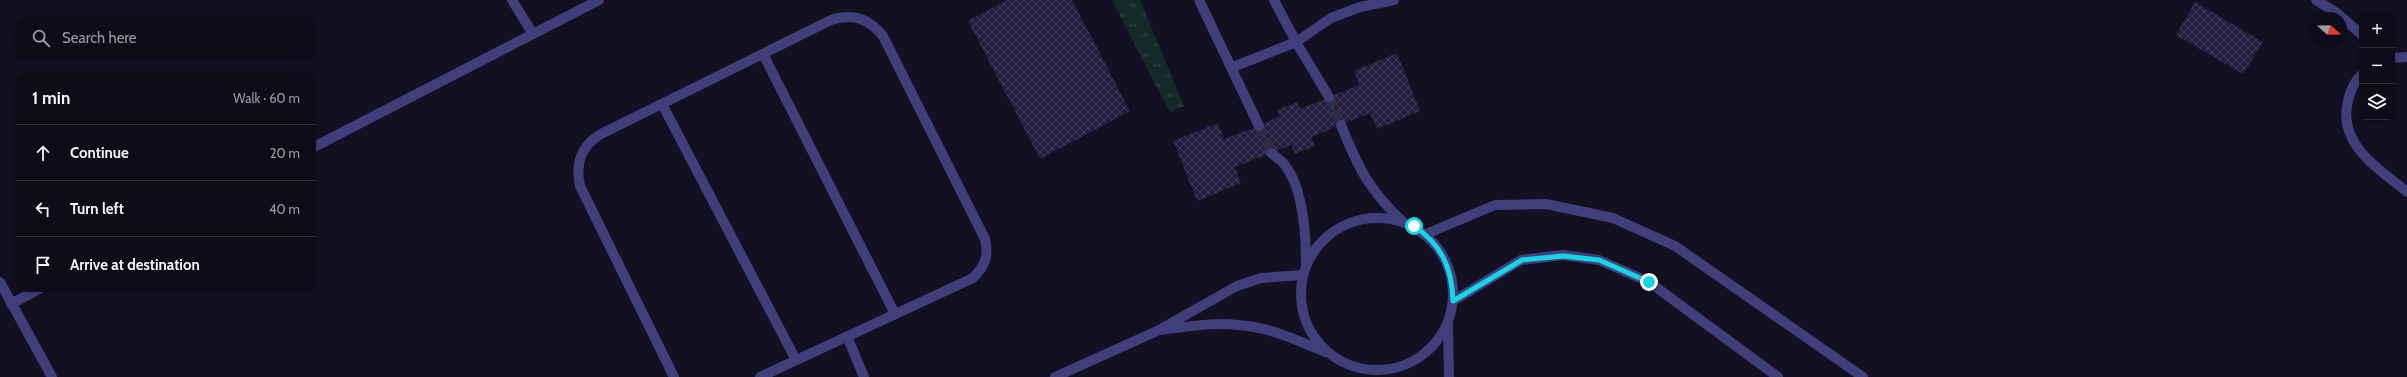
<!DOCTYPE html>
<html lang="en">
<head>
<meta charset="utf-8">
<style>
  :root { --surface:#0e0c19; --page:#171522; --text:#f1f3f6; --muted:#9b9ba2; --line:#2e2c38 }
  body { margin:0; font-family:Cabin,sans-serif; background:var(--page); color:var(--text) }
  .controls { position:absolute; right:12px; top:12px; display:grid; overflow:hidden; border-radius:8px; box-shadow:0 2px 6px #0003 }
  .controls button { width:36px; height:36px; display:grid; place-items:center; padding:0; border:0; border-bottom:1px solid var(--line); background:var(--surface); color:var(--text); font:20px sans-serif }
  .compass { position:absolute; left:2311px; top:12px; width:36px; height:36px; border-radius:50%; background:var(--surface); box-shadow:0 2px 6px #0003; rotate:110deg }
  .stop { position:absolute; width:12px; height:12px; margin:-9px; border:3px solid #16d5e5; border-radius:50%; background:#fff }
  .stop.end { background:#16d5e5; border-color:#fff; box-shadow:0 1px 4px #0008 }
  .list { margin:0; padding:0; list-style:none }
  h2 { display:flex; justify-content:space-between; align-items:center; height:52px; margin:0; padding:0 16px; font-size:17px }
  h2 small { font-size:13px; font-weight:400; color:var(--muted) }
  .list li { display:grid; grid-template-columns:26px 1fr auto; gap:12px; align-items:center; box-sizing:border-box; height:56px; padding:0 16px; border-top:1px solid var(--line) }
  .list b { display:block; font-size:15px; white-space:nowrap }
  .list em { font-size:13px; font-style:normal; color:var(--muted) }
  .icon { flex:none; width:22px; height:22px; fill:none; stroke:currentColor; stroke-width:2; stroke-linecap:round; stroke-linejoin:round }
  .map { position:relative; flex:none; width:2407px; height:377px; overflow:hidden }
  .search { position:absolute; background:var(--surface); box-shadow:0 2px 6px #0003; left:16px; top:16px; width:300px; height:44px; display:flex; align-items:center; gap:10px; box-sizing:border-box; padding:0 14px; border-radius:12px; color:var(--muted); font-size:15px }
  .panel { position:absolute; background:var(--surface); box-shadow:0 2px 6px #0003; left:16px; top:72px; width:300px; height:220px; border-radius:12px }
  .map>svg:first-child { display:block }
</style>
</head>
<body>
<div class="map">
<svg width="2407" height="377" viewBox="0 0 2407 377">
  <defs>
    <pattern id="grass-tufts" width="24" height="20" patternUnits="userSpaceOnUse"><rect width="24" height="20" fill="#132a29"/><path d="M3 7l-1-3M5 7V3M7 7l1-3M15 17l-1-3M17 17v-4M19 17l1-3" fill="none" stroke="#354849"/></pattern>
    <pattern id="building-cross-hatch" width="8" height="8" patternUnits="userSpaceOnUse"><rect width="8" height="8" fill="#241d40"/><path d="M0 0l8 8M0 8l8-8" fill="none" stroke="#433d5c"/></pattern>
  </defs>
  <rect width="100%" height="100%" fill="#121021"/>
  <path fill="url(#grass-tufts)" d="M 1112,0 L 1140,0 L 1184,106 L 1170,113 Z"/>
  <g fill="url(#building-cross-hatch)">
    <path d="M 1007,0 L 1072,0 L 1130,111 L 1040,159 L 968,21 Z"/>
    <path d="M 2195,2 L 2263,42 L 2243,74 L 2176,35 Z"/>
    <path d="M 1397,53 L 1420,111 L 1377,129 L 1370,113 L 1311,137 L 1315,146 L 1295,154 L 1291,145 L 1235,167 L 1241,183 L 1197,201 L 1173,141 L 1218,123 L 1224,139 L 1259,126 L 1280,116 L 1277,110 L 1297,102 L 1300,109 L 1359,85 L 1354,71 Z"/>
  </g>
  <g fill="none" stroke-linecap="round" stroke-linejoin="round">
    <g stroke="#302d42" stroke-width="10" stroke-dasharray="10 5" stroke-linecap="butt">
      <path d="M 1329,97 L 1341,125"/>
      <path d="M 1259,126 L 1271,153"/>
    </g>
    <g stroke="#403f7c" stroke-width="10">
      <path d="M 512,0 L 533,34"/>
      <path d="M 1199,0 L 1259,126"/>
      <path d="M 1274,0 L 1296,42 L 1329,97"/>
      <path d="M 2316,0 L 2337,13 L 2362,35"/>
      <path d="M 763,54 L 895,314"/>
      <path d="M 2392,58 L 2407,57"/>
      <path d="M 1233,67 L 1296,42 L 1331,18 L 1360,7 L 1394,0"/>
      <path d="M 2362,74 C 2355,81 2350,91 2348,101 C 2337,144 2378,168 2407,192"/>
      <path d="M 662,104 L 796,360"/>
      <path d="M 1341,125 C 1358,167 1368,189 1402,221"/>
      <path d="M 312,148 L 599,0"/>
      <path d="M 1271,153 C 1276,157 1282,161 1285,165 C 1303,189 1306,235 1306,264"/>
      <circle cx="1377" cy="294" r="76"/>
      <path d="M 1426,234 L 1495,205 L 1546,204 L 1613,218 L 1675,246 L 1863,377"/>
      <path d="M 0,282 L 52,377"/>
      <path d="M 1453,301 L 1521,260 L 1563,255 L 1599,260 L 1649,282 L 1778,377"/>
      <path d="M 11,304 L 41,288"/>
      <path d="M 1448,325 L 1449,377"/>
      <path d="M 1161,330 C 1186,327 1212,322 1238,325 C 1269,327 1297,340 1325,352"/>
      <path d="M 847,336 L 864,377"/>
      <path d="M 674,377 L 580,186 C 575,163 581,146 601,134 L 831,20 C 853,13 868,18 883,36 L 985,239 C 989,256 985,266 973,278 L 760,377"/>
      <path d="M 1055,377 L 1157,331 L 1237,286 L 1261,278 L 1303,275"/>
    </g>
  </g>
  <g fill="none" stroke-linecap="round" stroke-linejoin="round">
    <path stroke="#16d5e5" stroke-width="5" d="M 1414,226 C 1442,245 1452,268 1453,301 L 1522,260 L 1563,256 L 1599,260 L 1649,282"/>
  </g>
</svg>
<div class="controls">
<button>+</button>
<button>−</button>
<button><svg class="icon" aria-label="layers" viewBox="0 0 24 24"><path d="M12 4l9 5-9 5-9-5zM3 14l9 5 9-5"/></svg></button>
</div>
<svg class="compass" viewBox="-18 -18 36 36"><path d="M0-13l5 13h-10z" fill="#e53935"/><path d="M0 13l5-13h-10z" fill="#9b9ba2"/></svg>
<div class="stop" style="left:1414px;top:226px"></div>
<div class="stop end" style="left:1649px;top:282px"></div>
<div class="search"><svg class="icon" aria-label="search" viewBox="0 0 24 24"><circle cx="10" cy="10" r="6"/><path d="M15 15l6 6"/></svg>Search here</div>
<section class="panel">
<h2>1 min<small>Walk · 60 m</small></h2>
<ul class="list">
<li><svg class="icon" aria-label="ahead" viewBox="0 0 24 24"><path d="M12 20V5M6 11l6-6 6 6"/></svg><div><b>Continue</b></div><em>20 m</em></li>
<li><svg class="icon" aria-label="left" viewBox="0 0 24 24"><path d="M17 20v-9H6M10 6l-5 5 5 5"/></svg><div><b>Turn left</b></div><em>40 m</em></li>
<li><svg class="icon" aria-label="arrive" viewBox="0 0 24 24"><path d="M6 21V4h12l-3 4 3 4H6"/></svg><div><b>Arrive at destination</b></div></li>
</ul>
</section>
</div>
</body>
</html>
